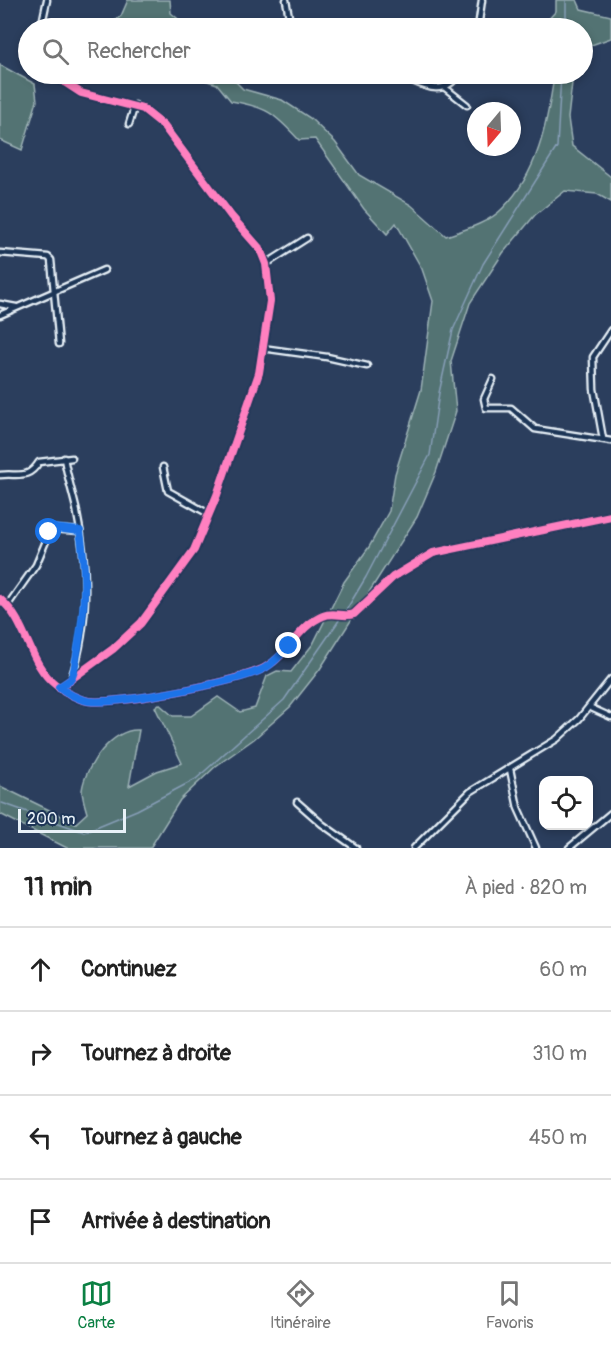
<!DOCTYPE html>
<html lang="fr">
<head>
<meta charset="utf-8">
<style>
  :root { --surface:#fff; --page:#f6f6f6; --text:#222; --muted:#767676; --line:#e0e0e0; --accent:#0b8043 }
  body { margin:0; font-family:Pangolin,sans-serif; background:var(--page); color:var(--text) }
  .controls { position:absolute; right:18px; bottom:18px; display:grid; overflow:hidden; border-radius:12px; box-shadow:0 3px 9px #0003 }
  .controls button { width:54px; height:54px; display:grid; place-items:center; padding:0; border:0; border-bottom:2px solid var(--line); background:var(--surface); color:var(--text); font:30px sans-serif }
  .compass { position:absolute; left:467px; top:102px; width:54px; height:54px; border-radius:50%; background:var(--surface); box-shadow:0 3px 9px #0003; rotate:199deg }
  .scale { position:absolute; left:18px; bottom:15px; width:108px; box-sizing:border-box; padding-left:6px; border:3px solid #e8f1f8; border-top:0; font-size:16px; line-height:21px; white-space:nowrap; color:#e8f1f8; -webkit-text-stroke:4px #1d3557; paint-order:stroke }
  .stop { position:absolute; width:18px; height:18px; margin:-14px; border:4px solid #1a73e8; border-radius:50%; background:#fff }
  .stop.end { background:#1a73e8; border-color:#fff; box-shadow:0 2px 6px #0008 }
  .list { margin:0; padding:0; list-style:none }
  h2 { display:flex; justify-content:space-between; align-items:center; height:78px; margin:0; padding:0 24px; font-size:26px }
  h2 small { font-size:20px; font-weight:400; color:var(--muted) }
  .list li { display:grid; grid-template-columns:39px 1fr auto; gap:18px; align-items:center; box-sizing:border-box; height:84px; padding:0 24px; border-top:2px solid var(--line) }
  .list b { display:block; font-size:22px; white-space:nowrap }
  .list em { font-size:20px; font-style:normal; color:var(--muted) }
  .icon { flex:none; width:33px; height:33px; fill:none; stroke:currentColor; stroke-width:2; stroke-linecap:round; stroke-linejoin:round }
  .map { position:relative; flex:none; width:611px; height:848px; overflow:hidden }
  .search { position:absolute; background:var(--surface); box-shadow:0 3px 9px #0003; left:18px; right:18px; top:18px; height:66px; display:flex; align-items:center; gap:15px; box-sizing:border-box; padding:0 21px; border-radius:33px; color:var(--muted); font-size:22px }
  .sheet { height:414px; background:var(--surface) }
  nav { display:flex; justify-content:space-around; align-items:center; box-sizing:border-box; height:84px; border-top:2px solid var(--line); background:var(--surface); font-size:16px; color:var(--muted) }
  nav a { display:grid; justify-items:center; gap:3px }
  nav .on { color:var(--accent) }
  .map>svg:first-child { display:block }
</style>
</head>
<body>
<div class="map">
<svg width="611" height="848" viewBox="0 0 611 848">
  <rect width="100%" height="100%" fill="#2b3e5d"/>
  <filter id="ink" filterUnits="userSpaceOnUse"><feTurbulence type="fractalNoise" baseFrequency=".0167" numOctaves="2"/><feDisplacementMap in="SourceGraphic" scale="12" xChannelSelector="R" yChannelSelector="G"/><feConvolveMatrix kernelMatrix="1 2 1 2 8 2 1 2 1" color-interpolation-filters="sRGB"/></filter>
  <g filter="url(#ink)">
    <g fill="#527373" stroke="#9db2b6" stroke-width="1.5">
      <path d="M 128,0 L 170,0 L 171,13 L 189,28 L 105,28 L 121,16 Z"/>
      <path d="M 556,0 L 577,0 L 581,9 L 611,16 L 611,38 L 583,48 L 582,28 L 545,28 L 545,23 L 556,11 Z"/>
      <path d="M 0,65 L 35,84 L 37,101 L 22,150 L 0,140 Z"/>
      <path d="M 194,74 L 228,74 L 243,89 L 282,100 L 310,118 L 335,142 L 359,175 L 411,205 L 446,236 C 464,230 489,223 503,208 C 538,173 547,124 554,77 L 552,74 L 573,74 L 568,118 L 572,146 L 611,177 L 611,202 L 597,194 L 565,191 L 535,215 L 503,253 L 470,303 L 451,361 L 456,411 L 436,472 L 417,517 L 320,669 L 290,707 L 254,739 L 216,766 L 180,800 L 150,848 L 67,848 L 0,814 L 0,786 L 76,823 L 87,813 C 85,806 82,797 82,790 C 85,766 113,728 139,730 L 129,786 L 157,771 L 182,763 L 155,707 L 159,704 L 173,716 L 191,716 L 218,697 L 240,712 L 255,708 L 267,676 L 277,671 L 291,672 L 313,644 L 344,582 L 369,547 L 389,511 L 395,474 L 421,390 L 433,301 L 422,269 L 396,223 L 387,234 L 364,209 L 315,139 L 299,140 C 274,113 267,107 231,101 L 217,84 L 198,78 Z"/>
    </g>
    <g fill="none" stroke-linecap="round" stroke-linejoin="round">
      <g stroke="#879eb7" stroke-width="1.5">
        <path d="M 566,28 L 566,0"/>
        <path d="M 345,612 L 366,577 L 430,455 L 439,393 L 453,330 L 483,264 L 557,147 L 561,74"/>
        <path d="M 2,803 L 84,832 L 137,810 L 196,779 L 284,700 L 342,616"/>
      </g>
      <g stroke="#e8f1f8" stroke-width="9">
        <g id="minor">
          <path d="M 286,0 L 289,17 L 295,28"/>
          <path d="M 41,28 L 47,0"/>
          <path d="M 478,28 L 482,0"/>
          <path d="M 52,74 L 81,93 L 143,109 L 163,125 L 231,216 L 260,249 L 266,264 L 270,301 L 259,373 L 217,495 L 194,550 L 141,623 L 113,649 L 59,688"/>
          <path d="M 396,74 C 419,82 441,101 459,74"/>
          <path d="M 444,87 L 467,105"/>
          <path d="M 129,124 L 135,105"/>
          <path d="M 0,253 L 48,257 L 51,260 L 59,344"/>
          <path d="M 266,264 L 307,238"/>
          <path d="M 0,304 L 16,307"/>
          <path d="M 0,315 L 104,270"/>
          <path d="M 262,348 L 327,357 L 367,366"/>
          <path d="M 493,379 L 484,399 L 486,408 L 511,408 L 535,429 L 611,441"/>
          <path d="M 603,439 L 594,389 L 593,357 L 611,330"/>
          <path d="M 64,458 C 67,475 72,491 76,508 C 88,565 90,624 71,679"/>
          <path d="M 163,467 L 168,491 L 209,514"/>
          <path d="M 0,475 C 18,473 28,480 39,462 L 72,458"/>
          <path d="M 7,606 L 36,565 L 51,529 L 80,531"/>
          <path d="M 589,707 L 611,717"/>
          <path d="M 510,769 L 518,808 L 536,848"/>
          <path d="M 297,802 L 322,824 L 356,848"/>
          <path d="M 414,848 L 470,792 L 557,739 L 579,719 L 611,679"/>
          <path d="M 569,848 L 611,813"/>
        </g>
      </g>
      <g stroke="#e8f1f8" stroke-width="10">
        <path id="tertiary" d="M 0,599 C 28,622 28,664 56,685 C 65,692 77,699 88,701 C 118,705 241,682 266,667 C 289,654 298,626 323,616 C 334,611 344,618 354,614 L 393,577 L 433,553 L 611,516"/>
      </g>
      <use href="#minor" stroke="#1d3557" stroke-width="4.5"/>
      <use href="#tertiary" stroke="#1d3557" stroke-width="5"/>
      <g stroke="#1d3557" stroke-width="11">
        <g id="cycleway">
          <path d="M 52,74 L 81,93 L 143,109 L 163,125 L 231,216 L 260,249 L 266,264 L 270,301 L 259,373 L 217,495 L 194,550 L 141,623 L 113,649 L 59,688"/>
          <path d="M 0,599 C 28,622 28,664 56,685 C 65,692 77,699 88,701 C 118,705 241,682 266,667 C 289,654 298,626 323,616 C 334,611 344,618 354,614 L 393,577 L 433,553 L 611,516"/>
        </g>
      </g>
      <use href="#cycleway" stroke="#ff80c0" stroke-width="8"/>
    </g>
  </g>
  <g fill="none" stroke-linecap="round" stroke-linejoin="round" filter="url(#ink)">
    <path stroke="#1a73e8" stroke-width="8" d="M 49,532 L 54,528 L 80,531 C 88,583 84,618 74,670 L 71,679 L 59,687 C 67,693 78,699 88,701 C 116,705 240,682 265,668 C 275,662 282,654 289,646"/>
  </g>
</svg>
<div class="controls">
<button><svg class="icon" aria-label="locate" viewBox="0 0 24 24"><circle cx="12" cy="12" r="6"/><path d="M12 2v4M12 18v4M2 12h4M18 12h4"/></svg></button>
</div>
<svg class="compass" viewBox="-18 -18 36 36"><path d="M0-13l5 13h-10z" fill="#e53935"/><path d="M0 13l5-13h-10z" fill="#767676"/></svg>
<div class="scale">200 m</div>
<div class="stop" style="left:49px;top:532px"></div>
<div class="stop end" style="left:289px;top:646px"></div>
<div class="search"><svg class="icon" aria-label="search" viewBox="0 0 24 24"><circle cx="10" cy="10" r="6"/><path d="M15 15l6 6"/></svg>Rechercher</div>
</div>
<section class="sheet">
<h2>11 min<small>À pied · 820 m</small></h2>
<ul class="list">
<li><svg class="icon" aria-label="ahead" viewBox="0 0 24 24"><path d="M12 20V5M6 11l6-6 6 6"/></svg><div><b>Continuez</b></div><em>60 m</em></li>
<li><svg class="icon" aria-label="right" viewBox="0 0 24 24"><path d="M7 20v-9h11M14 6l5 5-5 5"/></svg><div><b>Tournez à droite</b></div><em>310 m</em></li>
<li><svg class="icon" aria-label="left" viewBox="0 0 24 24"><path d="M17 20v-9H6M10 6l-5 5 5 5"/></svg><div><b>Tournez à gauche</b></div><em>450 m</em></li>
<li><svg class="icon" aria-label="arrive" viewBox="0 0 24 24"><path d="M6 21V4h12l-3 4 3 4H6"/></svg><div><b>Arrivée à destination</b></div></li>
</ul>
</section>
<nav>
<a class="on"><svg class="icon" aria-label="map" viewBox="0 0 24 24"><path d="M3 6l6-2 6 2 6-2v14l-6 2-6-2-6 2zM9 4v14M15 6v14"/></svg>Carte</a>
<a><svg class="icon" aria-label="directions" viewBox="0 0 24 24"><path d="M12 3l9 9-9 9-9-9zM9 14v-3h6M13 9l2 2-2 2"/></svg>Itinéraire</a>
<a><svg class="icon" aria-label="saved" viewBox="0 0 24 24"><path d="M7 4h10v16l-5-4-5 4z"/></svg>Favoris</a>
</nav>
</body>
</html>
